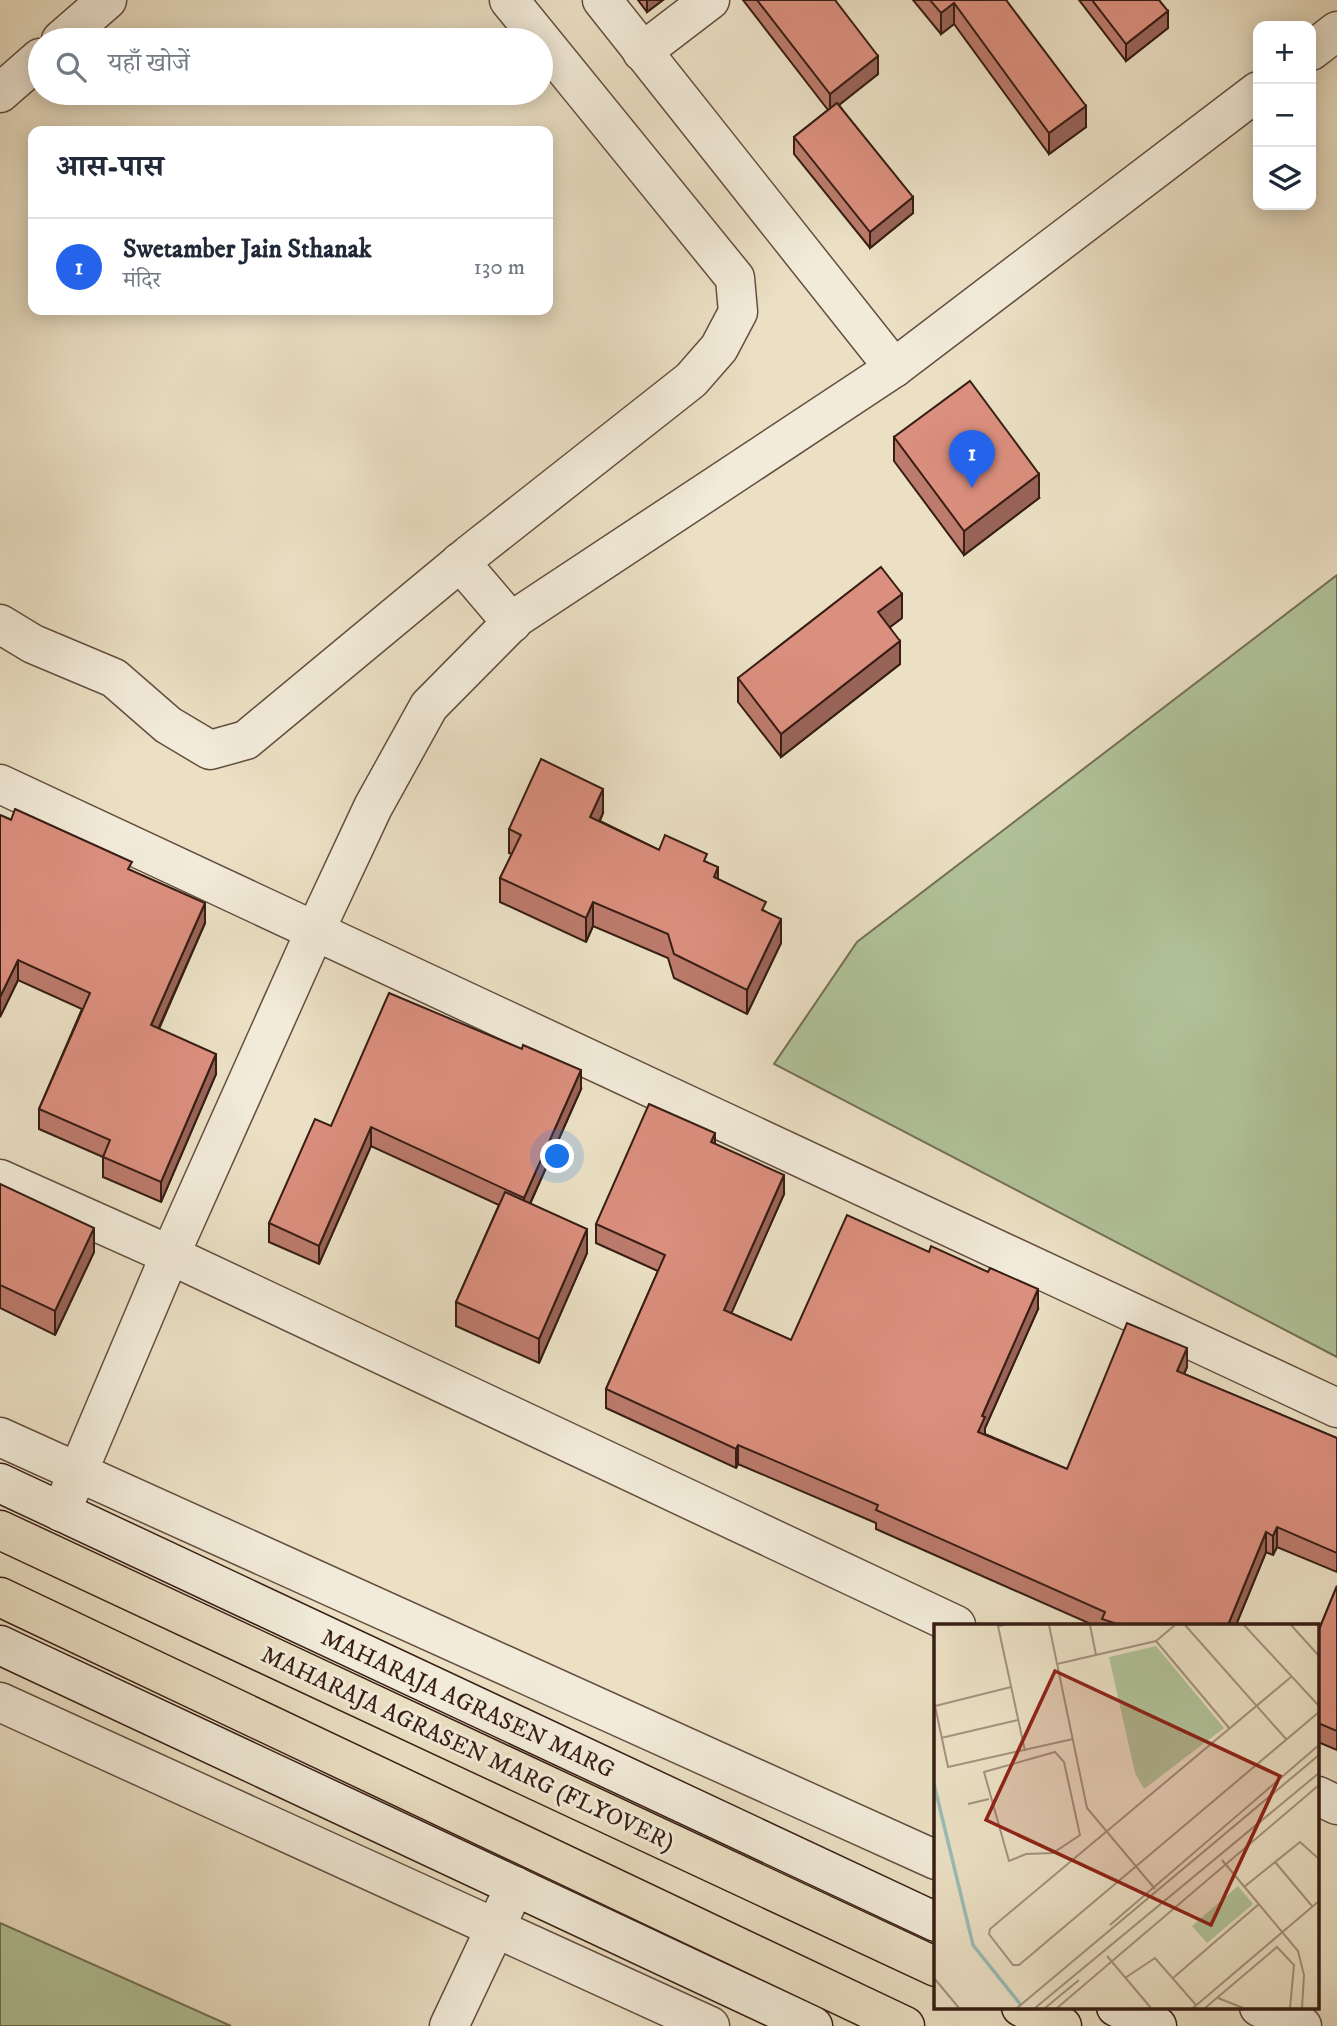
<!DOCTYPE html>
<html lang="hi">
<head>
<meta charset="utf-8">
<style>
  :root { --surface:#fff; --page:#f2f2f3; --text:#1f2937; --muted:#747a83; --line:#e0e1e3; --accent:#2563eb }
  body { margin:0; font-family:"IM FELL DW Pica","Noto Serif Devanagari",serif; background:var(--page); color:var(--text) }
  .controls { position:absolute; right:21px; top:21px; display:grid; overflow:hidden; border-radius:14px; box-shadow:0 4px 18px #0003 }
  .controls button { width:63px; height:63px; display:grid; place-items:center; padding:0; border:0; border-bottom:2px solid var(--line); background:var(--surface); color:var(--text); font:35px sans-serif }
  .you { position:absolute; left:558px; top:1157px; width:24px; height:24px; margin:-18px; border:5px solid #fff; border-radius:50%; background:#1a73e8; box-shadow:0 0 0 10px #1a73e833 }
  .badge { display:grid; place-items:center; width:46px; height:46px; border-radius:50%; background:var(--accent); color:#fff; font-size:23px; font-weight:700 }
  .pin { position:absolute; translate:-50% -58px; filter:drop-shadow(0 2px 4px #0008) }
  .pin::after { content:''; position:absolute; top:37px; width:24px; height:21px; background:inherit; clip-path:polygon(0 0,100% 0,50% 100%) }
  .list { margin:0; padding:0; list-style:none }
  h2 { display:flex; justify-content:space-between; align-items:center; height:91px; margin:0; padding:0 28px; font-size:30px }
  h2 small { font-size:23px; font-weight:400; color:var(--muted) }
  .list li { display:grid; grid-template-columns:46px 1fr auto; gap:21px; align-items:center; box-sizing:border-box; height:98px; padding:0 28px; border-top:2px solid var(--line) }
  .list b { display:block; font-size:26px; white-space:nowrap }
  .list p { margin:0; font-size:23px; white-space:nowrap; color:var(--muted) }
  .list em { font-size:23px; font-style:normal; color:var(--muted) }
  .icon { flex:none; width:38px; height:38px; fill:none; stroke:currentColor; stroke-width:2; stroke-linecap:round; stroke-linejoin:round }
  .map { position:relative; flex:none; width:1337px; height:2026px; overflow:hidden }
  .search { position:absolute; background:var(--surface); box-shadow:0 4px 18px #0003; left:28px; top:28px; width:525px; height:77px; display:flex; align-items:center; gap:18px; box-sizing:border-box; padding:0 24px; border-radius:38px; color:var(--muted); font-size:26px }
  .panel { position:absolute; background:var(--surface); box-shadow:0 4px 18px #0003; left:28px; top:126px; width:525px; height:189px; border-radius:14px }
  .map>svg:first-child { display:block }
</style>
</head>
<body>
<div class="map">
<svg width="1337" height="2026" viewBox="0 0 1337 2026">
  <rect width="100%" height="100%" fill="#ebe0c4"/>
  <filter id="stains"><feTurbulence type="fractalNoise" baseFrequency=".00286" numOctaves="4"/><feColorMatrix values="0 0 0 0 .2 0 0 0 0 .09 0 0 0 0 .02 0 0 0 .5 -.17"/></filter>
  <radialGradient id="worn" r=".72"><stop offset=".6" stop-color="#630" stop-opacity="0"/><stop offset="1" stop-color="#630" stop-opacity=".3"/></radialGradient>
  <g fill="#b1c399" stroke="#747056" stroke-width="2">
    <path d="M 1337,575 L 1337,1357 L 774,1064 L 857,942 Z"/>
    <path d="M 0,1923 L 231,2026 L 0,2026 Z"/>
  </g>
  <g fill="none" stroke-linecap="round" stroke-linejoin="round">
    <g stroke="#644e40" stroke-width="41">
      <g id="minor">
        <path d="M 602,0 L 894,368"/>
        <path d="M 61,40 L 107,0"/>
        <path d="M 1311,51 L 1337,31"/>
        <path d="M 642,52 L 710,0"/>
        <path d="M 0,93 L 40,58"/>
        <path d="M 460,562 L 512,623"/>
        <path d="M 0,624 L 33,644 L 114,678 L 168,725 L 210,750 L 246,740 L 469,555 L 691,380 L 719,348 L 738,312 L 735,278 L 509,0"/>
        <path d="M 0,784 L 1337,1408"/>
        <path d="M 0,1179 L 170,1255 L 956,1625"/>
        <path d="M 61,1512 L 170,1255 L 315,931 L 373,807 L 429,706 L 516,618 L 894,368 L 1258,91"/>
        <path d="M 1318,1796 L 1337,1805"/>
        <path d="M 449,2026 L 515,1886"/>
      </g>
    </g>
    <g stroke="#644e40" stroke-width="41">
      <g id="tertiary">
        <path d="M 0,1437 L 936,1860"/>
        <path d="M 0,1702 L 710,2026"/>
        <path d="M 1259,2007 L 1302,2026"/>
      </g>
    </g>
    <g stroke="#371d14" stroke-width="41">
      <g id="secondary">
        <path d="M 0,1483 L 936,1922"/>
        <path d="M 0,1645 L 813,2026"/>
        <path d="M 1116,2007 L 1157,2026"/>
      </g>
    </g>
    <g stroke="#371d14" stroke-width="41">
      <g id="primary">
        <path d="M 0,1530 L 936,1967"/>
        <path d="M 0,1597 L 905,2026"/>
        <path d="M 1021,2007 L 1062,2026"/>
      </g>
    </g>
    <use href="#minor" stroke="#f2ebd9" stroke-width="38"/>
    <use href="#tertiary" stroke="#f2ebd9" stroke-width="38"/>
    <use href="#secondary" stroke="#f2ebd9" stroke-width="38"/>
    <use href="#primary" stroke="#ebe0c4" stroke-width="38"/>
  </g>
  <g fill="#bc7b6c" stroke="#371d14" stroke-width="2">
    <path d="M 638,0 L 663,0 L 647,12 Z"/>
    <path d="M 743,0 L 835,0 L 878,74 L 839,105 L 913,213 L 870,248 L 794,154 L 794,137 L 828,110 Z"/>
    <path d="M 913,0 L 1006,0 L 1086,127 L 1049,154 L 954,24 L 941,34 Z"/>
    <path d="M 1079,0 L 1159,0 L 1168,28 L 1126,61 Z"/>
    <path d="M 894,437 L 1039,498 L 964,555 L 894,461 Z"/>
    <path d="M 902,618 L 890,627 L 900,664 L 781,757 L 738,702 L 738,678 Z"/>
    <path d="M 603,813 L 600,821 L 659,850 L 707,862 L 718,880 L 766,912 L 781,943 L 747,1014 L 674,978 L 668,958 L 593,926 L 586,942 L 500,902 L 500,878 L 512,854 L 509,853 L 509,829 Z"/>
    <path d="M 0,815 L 132,871 L 205,923 L 159,1029 L 216,1074 L 161,1202 L 103,1177 L 103,1157 L 39,1129 L 39,1109 L 82,1009 L 18,980 L 0,1017 Z"/>
    <path d="M 581,1089 L 530,1204 L 587,1253 L 539,1363 L 456,1326 L 456,1302 L 499,1205 L 371,1146 L 319,1264 L 269,1242 L 269,1223 L 331,1126 Z"/>
    <path d="M 715,1144 L 784,1194 L 731,1313 L 791,1340 L 1038,1309 L 985,1428 L 985,1434 L 1067,1469 L 1187,1367 L 1184,1374 L 1337,1438 L 1337,1572 L 1277,1547 L 1273,1555 L 1266,1552 L 1236,1625 L 1093,1625 L 876,1529 L 876,1523 L 738,1464 L 736,1468 L 606,1408 L 606,1389 L 658,1271 L 596,1243 L 596,1224 Z"/>
    <path d="M 0,1184 L 94,1252 L 55,1335 L 0,1308 Z"/>
    <path d="M 1337,1586 L 1337,1750 L 1318,1742 L 1318,1632 Z"/>
  </g>
  <g fill="#996458" stroke="#371d14" stroke-width="2">
    <path d="M 647,0 L 663,0 L 647,12 Z"/>
    <path d="M 954,3 L 954,24 L 941,34 L 941,13 Z"/>
    <path d="M 1168,11 L 1168,28 L 1126,61 L 1126,44 Z"/>
    <path d="M 878,56 L 878,74 L 830,112 L 830,94 Z"/>
    <path d="M 1086,106 L 1086,127 L 1049,154 L 1049,133 Z"/>
    <path d="M 913,197 L 913,213 L 870,248 L 870,232 Z"/>
    <path d="M 1039,474 L 1039,498 L 964,555 L 964,531 Z"/>
    <path d="M 902,594 L 902,618 L 878,636 L 878,612 Z"/>
    <path d="M 900,641 L 900,664 L 781,757 L 781,734 Z"/>
    <path d="M 603,789 L 603,813 L 590,841 L 590,817 Z"/>
    <path d="M 718,867 L 718,891 L 714,877 Z"/>
    <path d="M 593,902 L 593,926 L 586,942 L 586,918 Z"/>
    <path d="M 205,903 L 205,923 L 151,1045 L 151,1025 Z"/>
    <path d="M 781,919 L 781,943 L 747,1014 L 747,990 Z"/>
    <path d="M 18,960 L 18,980 L 0,1017 L 0,997 Z"/>
    <path d="M 216,1054 L 216,1074 L 161,1202 L 161,1182 Z"/>
    <path d="M 581,1070 L 581,1089 L 524,1217 L 524,1198 Z"/>
    <path d="M 371,1127 L 371,1146 L 319,1264 L 319,1246 Z"/>
    <path d="M 715,1133 L 715,1152 L 711,1142 Z"/>
    <path d="M 784,1175 L 784,1194 L 724,1330 L 724,1310 Z"/>
    <path d="M 94,1228 L 94,1252 L 55,1335 L 55,1311 Z"/>
    <path d="M 587,1229 L 587,1253 L 539,1363 L 539,1339 Z"/>
    <path d="M 1038,1289 L 1038,1309 L 985,1428 L 985,1437 L 978,1432 L 982,1416 Z"/>
    <path d="M 1187,1348 L 1187,1367 L 1177,1390 L 1177,1371 Z"/>
    <path d="M 738,1445 L 738,1464 L 736,1468 L 736,1449 Z"/>
    <path d="M 1277,1527 L 1277,1547 L 1273,1555 L 1273,1536 Z"/>
    <path d="M 1266,1532 L 1266,1552 L 1236,1625 L 1228,1625 Z"/>
  </g>
  <g fill="#db8f7e" stroke="#371d14" stroke-width="2">
    <path d="M 757,0 L 835,0 L 878,56 L 830,94 Z"/>
    <path d="M 930,0 L 1006,0 L 1086,106 L 1049,133 L 954,3 L 941,13 Z"/>
    <path d="M 1092,0 L 1159,0 L 1168,11 L 1126,44 Z"/>
    <path d="M 837,103 L 913,197 L 870,232 L 794,137 Z"/>
    <path d="M 970,381 L 1039,474 L 964,531 L 894,437 Z"/>
    <path d="M 881,567 L 902,594 L 878,612 L 900,641 L 781,734 L 738,678 Z"/>
    <path d="M 541,759 L 603,789 L 590,817 L 659,850 L 665,835 L 707,854 L 704,861 L 718,867 L 714,877 L 766,902 L 762,910 L 781,919 L 747,990 L 674,954 L 668,934 L 593,902 L 586,918 L 500,878 L 521,835 L 509,829 Z"/>
    <path d="M 15,809 L 132,862 L 128,869 L 205,903 L 151,1025 L 216,1054 L 161,1182 L 103,1157 L 110,1140 L 39,1109 L 90,993 L 18,960 L 0,997 L 0,815 L 11,820 Z"/>
    <path d="M 389,993 L 522,1049 L 523,1045 L 581,1070 L 524,1198 L 371,1127 L 319,1246 L 269,1223 L 315,1119 L 331,1126 Z"/>
    <path d="M 649,1104 L 715,1133 L 711,1142 L 784,1175 L 724,1310 L 791,1340 L 847,1215 L 929,1252 L 931,1246 L 988,1272 L 990,1268 L 1038,1289 L 982,1416 L 985,1417 L 978,1432 L 1067,1469 L 1127,1323 L 1187,1348 L 1177,1371 L 1337,1438 L 1337,1553 L 1277,1527 L 1273,1536 L 1266,1532 L 1228,1625 L 1120,1625 L 1102,1619 L 1105,1612 L 876,1510 L 878,1505 L 738,1445 L 736,1449 L 606,1389 L 665,1255 L 596,1224 Z"/>
    <path d="M 0,1184 L 94,1228 L 55,1311 L 0,1285 Z"/>
    <path d="M 505,1192 L 587,1229 L 539,1339 L 456,1302 Z"/>
    <path d="M 1337,1586 L 1337,1731 L 1318,1723 L 1318,1632 Z"/>
  </g>
  <g text-anchor="middle" stroke-width="6" stroke-linejoin="round" paint-order="stroke">
    <g font-size="24" fill="#371d14" stroke="#f2ebd9">
      <text transform="translate(468 1703) rotate(25)" y="8">MAHARAJA AGRASEN MARG</text>
      <text transform="translate(468 1748) rotate(25)" y="8">MAHARAJA AGRASEN MARG (FLYOVER)</text>
    </g>
  </g>
  <g transform="translate(934 1624)">
    <rect width="385" height="385" fill="#ebe0c4"/>
    <path d="M 222,22 L 290,104 L 210,165 L 201,149 L 175,33 ZM 304,262 L 319,280 L 273,319 L 258,302 Z" fill="#b1c399"/>
    <path fill="none" stroke="#99bcb8" stroke-width="3.5" d="M 0,160 L 39,321 L 87,381"/>
    <path fill="none" stroke="#a3927e" stroke-width="2" d="M 70,1 L 64,2 L 91,127M 115,1 L 153,184 L 221,265M 156,1 L 162,31M 251,1 L 352,115M 310,1 L 385,82M 357,1 L 385,32M 222,17 L 296,105M 123,40 L 222,17 L 241,1M 357,53 L 56,305 L 55,310 L 79,341 L 85,341 L 385,88M 77,63 L 1,82 L 14,143 L 139,115M 7,114 L 84,96M 121,128 L 130,138 L 146,211 L 119,229 L 92,230 L 75,237 L 50,148 ZM 34,180 L 55,175M 288,236 L 364,327 L 370,351 L 368,384M 341,238 L 378,282M 310,263 L 366,218 L 385,235M 176,301 L 385,121M 173,332 L 217,384M 0,354 L 25,384M 191,354 L 221,334 L 262,381M 239,354 L 325,280M 284,374 L 309,384M 83,384 L 385,131M 101,384 L 385,149M 111,384 L 145,356M 123,384 L 385,161M 259,384 L 385,277M 271,384 L 343,323 L 360,341 L 356,384"/>
    <path fill="#8f2418" fill-opacity="0.15" stroke="#8f2418" stroke-width="3.5" d="M 121,47 L 346,152 L 277,301 L 52,196 Z"/>
    <rect width="385" height="385" fill="none" stroke="#371d14" stroke-width="3.5"/>
  </g>
  <rect width="100%" height="100%" filter="url(#stains)"/>
  <rect width="100%" height="100%" fill="url(#worn)"/>
</svg>
<div class="controls">
<button>+</button>
<button>−</button>
<button><svg class="icon" aria-label="layers" viewBox="0 0 24 24"><path d="M12 4l9 5-9 5-9-5zM3 14l9 5 9-5"/></svg></button>
</div>
<div class="you"></div>
<div class="pin badge" style="left:972px;top:488px">1</div>
<div class="search"><svg class="icon" aria-label="search" viewBox="0 0 24 24"><circle cx="10" cy="10" r="6"/><path d="M15 15l6 6"/></svg>यहाँ खोजें</div>
<section class="panel">
<h2>आस-पास<small></small></h2>
<ul class="list">
<li><span class="badge">1</span><div><b>Swetamber Jain Sthanak</b><p>मंदिर</p></div><em>130 m</em></li>
</ul>
</section>
</div>
</body>
</html>
